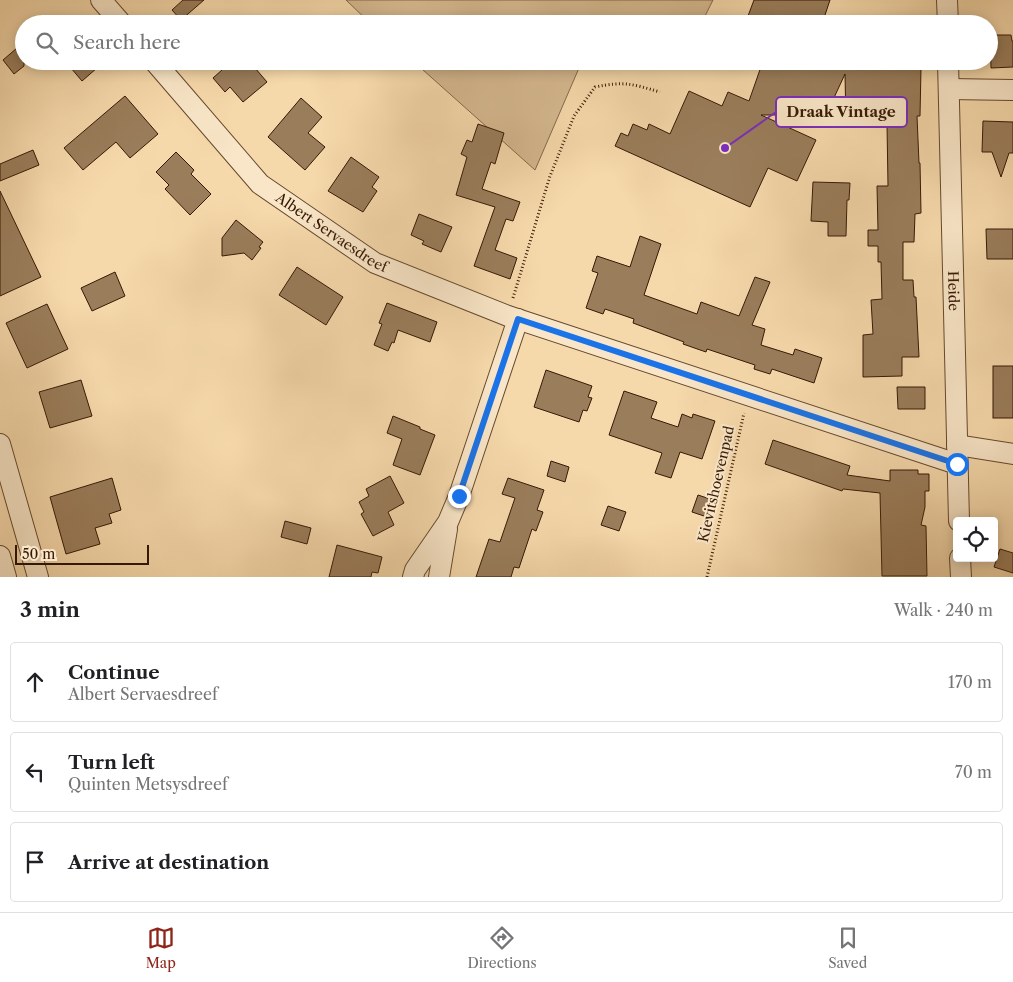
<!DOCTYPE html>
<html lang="en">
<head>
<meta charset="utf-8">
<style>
  :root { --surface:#fff; --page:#f2f2f2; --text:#202124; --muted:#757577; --line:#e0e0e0; --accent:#8f2418 }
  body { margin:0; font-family:"Libre Caslon Text",serif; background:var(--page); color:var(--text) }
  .controls { position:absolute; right:15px; bottom:15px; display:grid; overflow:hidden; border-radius:5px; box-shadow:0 2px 12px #0003 }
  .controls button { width:45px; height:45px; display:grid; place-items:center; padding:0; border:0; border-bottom:1px solid var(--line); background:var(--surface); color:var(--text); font:25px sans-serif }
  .scale { position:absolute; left:15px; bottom:12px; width:134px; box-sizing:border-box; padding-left:5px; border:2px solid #361905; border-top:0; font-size:14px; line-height:18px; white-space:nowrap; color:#361905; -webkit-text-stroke:4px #f9e6c8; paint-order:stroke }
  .stop { position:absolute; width:15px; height:15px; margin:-11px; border:4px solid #1a73e8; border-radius:50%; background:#fff }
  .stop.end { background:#1a73e8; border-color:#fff; box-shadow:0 1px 5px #0008 }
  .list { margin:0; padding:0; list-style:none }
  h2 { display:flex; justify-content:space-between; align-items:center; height:65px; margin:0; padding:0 20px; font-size:21px }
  h2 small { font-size:16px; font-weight:400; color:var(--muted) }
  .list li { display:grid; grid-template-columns:32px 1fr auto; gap:15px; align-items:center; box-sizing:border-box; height:80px; margin:0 10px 10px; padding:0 10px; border:1px solid var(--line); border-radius:5px }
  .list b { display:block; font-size:19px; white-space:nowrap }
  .list p { margin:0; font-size:16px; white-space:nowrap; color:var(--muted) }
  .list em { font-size:16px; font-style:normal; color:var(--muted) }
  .icon { flex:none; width:28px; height:28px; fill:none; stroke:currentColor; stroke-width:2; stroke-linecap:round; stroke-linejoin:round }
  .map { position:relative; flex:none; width:1013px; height:577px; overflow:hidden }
  .search { position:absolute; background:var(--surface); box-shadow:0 2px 12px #0003; left:15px; right:15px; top:15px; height:55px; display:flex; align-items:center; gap:12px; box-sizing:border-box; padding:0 18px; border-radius:28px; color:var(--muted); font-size:19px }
  .sheet { height:335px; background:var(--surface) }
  nav { display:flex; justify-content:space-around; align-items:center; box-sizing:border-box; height:70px; border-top:1px solid var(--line); background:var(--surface); font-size:14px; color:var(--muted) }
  nav a { display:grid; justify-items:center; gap:2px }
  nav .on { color:var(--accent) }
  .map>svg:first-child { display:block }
</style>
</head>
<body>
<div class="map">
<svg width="1013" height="577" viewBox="0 0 1013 577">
  <rect width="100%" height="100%" fill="#f6d9ab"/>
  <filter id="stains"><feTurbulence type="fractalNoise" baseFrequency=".004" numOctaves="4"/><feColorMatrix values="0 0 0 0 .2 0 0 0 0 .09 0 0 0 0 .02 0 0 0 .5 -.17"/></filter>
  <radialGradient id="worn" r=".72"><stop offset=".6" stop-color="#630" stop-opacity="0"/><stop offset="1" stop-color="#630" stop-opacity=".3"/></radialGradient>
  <g fill="#d5b88f" stroke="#86684a">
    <path d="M 346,0 L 713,0 L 701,24 L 371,24 Z"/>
    <path d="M 413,61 L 582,61 L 535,170 Z"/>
  </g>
  <g fill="#9a7d5b" stroke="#361905">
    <path d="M 183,0 L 204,0 L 181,20 L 172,10 Z"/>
    <path d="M 754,0 L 830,0 L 822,24 L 745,24 Z"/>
    <path d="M 990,35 L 1011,35 L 1012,41 L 1013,41 L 1013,67 L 991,68 Z"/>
    <path d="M 24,42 L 24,66 L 14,74 L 3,60 Z"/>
    <path d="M 65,61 L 105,61 L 82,81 Z"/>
    <path d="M 232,61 L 249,61 L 267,82 L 243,102 L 230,87 L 225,92 L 213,78 Z"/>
    <path d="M 763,61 L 888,61 L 889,68 L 921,68 L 920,116 L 917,116 L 919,163 L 920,163 L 921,213 L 915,214 L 914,242 L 903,242 L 903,280 L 913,280 L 914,297 L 916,297 L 919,357 L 902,357 L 902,376 L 863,377 L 863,335 L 873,334 L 871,300 L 882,299 L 881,262 L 878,262 L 878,246 L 868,246 L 868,230 L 878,230 L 877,186 L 888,186 L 887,124 L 846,124 L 845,74 L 826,115 L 761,115 L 816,140 L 797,181 L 768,168 L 750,207 L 615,146 L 621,133 L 628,136 L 633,124 L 647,130 L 649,124 L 670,134 L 689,91 L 722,106 L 728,92 L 749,101 Z"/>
    <path d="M 125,96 L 158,134 L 130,158 L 116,142 L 83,170 L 64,148 Z"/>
    <path d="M 301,98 L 322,117 L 308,133 L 325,147 L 305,170 L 268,137 Z"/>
    <path d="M 983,121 L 1013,122 L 1013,153 L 1009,153 L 1001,177 L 992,152 L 982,152 Z"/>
    <path d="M 478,124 L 504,133 L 495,164 L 491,162 L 482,189 L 520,202 L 513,221 L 506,219 L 495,250 L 517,258 L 510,279 L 474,266 L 495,207 L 456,195 L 467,157 L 461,154 L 467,140 L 472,142 Z"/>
    <path d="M 33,150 L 39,165 L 0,181 L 0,164 Z"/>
    <path d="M 176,152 L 194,170 L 191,174 L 211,194 L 190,215 L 165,189 L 169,185 L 156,172 Z"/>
    <path d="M 351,157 L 379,177 L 372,187 L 377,191 L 363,212 L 328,191 Z"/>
    <path d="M 813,182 L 850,183 L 849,200 L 847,200 L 846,236 L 828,236 L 828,222 L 811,221 Z"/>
    <path d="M 0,191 L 41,277 L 0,296 Z"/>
    <path d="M 419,214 L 452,227 L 441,252 L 422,244 L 424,241 L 411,235 Z"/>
    <path d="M 236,220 L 263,242 L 259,247 L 261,248 L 252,260 L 244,253 L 222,256 L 222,238 Z"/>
    <path d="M 986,229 L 1013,229 L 1013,259 L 987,259 Z"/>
    <path d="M 640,236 L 661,244 L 644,295 L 697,314 L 701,302 L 739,316 L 755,277 L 770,282 L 752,325 L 765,329 L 761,345 L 793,355 L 795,349 L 822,358 L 814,383 L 772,369 L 770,374 L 754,369 L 755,365 L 707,349 L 706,352 L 683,344 L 684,342 L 633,323 L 634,319 L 605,309 L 603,314 L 586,308 L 598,273 L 592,271 L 597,256 L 630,267 Z"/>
    <path d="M 297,267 L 343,297 L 326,325 L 279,295 Z"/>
    <path d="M 115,272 L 125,296 L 92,311 L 81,288 Z"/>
    <path d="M 387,303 L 437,322 L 430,342 L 398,330 L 394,343 L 392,342 L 388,351 L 374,345 L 382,324 L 379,323 Z"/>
    <path d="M 47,304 L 68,349 L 27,368 L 6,323 Z"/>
    <rect x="993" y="366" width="20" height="52"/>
    <path d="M 546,370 L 592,386 L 588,397 L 592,398 L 587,411 L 583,410 L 579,422 L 534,407 Z"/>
    <path d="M 81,380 L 92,416 L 50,428 L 39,392 Z"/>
    <path d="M 897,387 L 925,387 L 925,409 L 898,409 Z"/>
    <path d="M 624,391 L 657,402 L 651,418 L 678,427 L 682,414 L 692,418 L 693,414 L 715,421 L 702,459 L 680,452 L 671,478 L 655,473 L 662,453 L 609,435 Z"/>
    <path d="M 393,416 L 420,427 L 420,429 L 435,435 L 420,475 L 393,465 L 402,439 L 387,433 Z"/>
    <path d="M 773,440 L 850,466 L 847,475 L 890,481 L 890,470 L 918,470 L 918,474 L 929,474 L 929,491 L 925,491 L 925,507 L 921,525 L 926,526 L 927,576 L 882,576 L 880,493 L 843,489 L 842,491 L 765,464 Z"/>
    <path d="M 551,461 L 569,467 L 565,482 L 547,476 Z"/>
    <path d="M 390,476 L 404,503 L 388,512 L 394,525 L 373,536 L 361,514 L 364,512 L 359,502 L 369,496 L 366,489 Z"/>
    <path d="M 112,478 L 121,510 L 109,514 L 112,523 L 95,528 L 100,544 L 66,554 L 50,497 Z"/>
    <path d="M 508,478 L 544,490 L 537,510 L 543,512 L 536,531 L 532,529 L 519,568 L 514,567 L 511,577 L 476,577 L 489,539 L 500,542 L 515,498 L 502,494 Z"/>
    <path d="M 698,495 L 713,500 L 707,517 L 692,512 Z"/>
    <path d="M 608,506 L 626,512 L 619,531 L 601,525 Z"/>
    <path d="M 285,521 L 311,528 L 307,544 L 281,537 Z"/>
    <path d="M 337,545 L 382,557 L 378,573 L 372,572 L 371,577 L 329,577 Z"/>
    <path d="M 1000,549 L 1013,553 L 1013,573 L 994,567 Z"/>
  </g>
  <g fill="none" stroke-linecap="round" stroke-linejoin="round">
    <g stroke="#66492e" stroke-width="22">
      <g id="minor">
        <path d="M 101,0 L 122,24"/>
        <path d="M 947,0 L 948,24"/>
        <path id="s1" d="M 154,61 L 260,184 L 375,263 L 508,316 L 957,464"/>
        <path id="s2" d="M 948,61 L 959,521"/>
        <path d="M 949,89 L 1013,90"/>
        <path d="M 0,444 L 38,577"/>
        <path d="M 957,445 L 1013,454"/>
        <path d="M 0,556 L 6,577"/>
        <path d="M 960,558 L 961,577"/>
        <path d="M 413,577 L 415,570 L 448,522 L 459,496 L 518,319"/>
        <path d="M 439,577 L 447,529"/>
      </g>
    </g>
    <g stroke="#361905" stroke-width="3" stroke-dasharray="1 2.5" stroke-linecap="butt">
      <path d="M 513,298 L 550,176 L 574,116 L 595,87 C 625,81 632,84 660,92"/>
      <path d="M 707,577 L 744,413"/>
    </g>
    <use href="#minor" stroke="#f9e6c8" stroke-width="20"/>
  </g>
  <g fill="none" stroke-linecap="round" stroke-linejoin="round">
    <path stroke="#1a73e8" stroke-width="6" d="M 459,496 L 518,319 L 957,464"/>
  </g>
  <g text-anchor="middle" stroke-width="4" stroke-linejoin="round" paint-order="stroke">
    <g font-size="14" fill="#361905" stroke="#f9e6c8">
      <text dy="5" stroke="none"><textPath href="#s1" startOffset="249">Albert Servaesdreef</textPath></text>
      <text dy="5" stroke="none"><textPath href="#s2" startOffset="230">Heide</textPath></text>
      <text transform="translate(716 484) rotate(-77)" y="5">Kievitshoevenpad</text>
    </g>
  </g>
  <path fill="none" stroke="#7b2cbf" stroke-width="2" d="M725 148L776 112"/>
  <circle fill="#7b2cbf" stroke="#f9e6c8" stroke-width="2" cx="725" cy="148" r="5"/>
  <rect fill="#f9e6c8" stroke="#7b2cbf" stroke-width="2" x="776" y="97" width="131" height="30" rx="5"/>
  <g font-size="15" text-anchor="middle" font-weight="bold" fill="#361905">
    <text x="841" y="117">Draak Vintage</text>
  </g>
  <rect width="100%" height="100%" filter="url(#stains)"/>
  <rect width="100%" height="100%" fill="url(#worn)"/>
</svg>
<div class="controls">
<button><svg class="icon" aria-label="locate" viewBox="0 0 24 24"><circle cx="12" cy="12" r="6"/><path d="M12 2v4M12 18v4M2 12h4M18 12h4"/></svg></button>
</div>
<div class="scale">50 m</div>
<div class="stop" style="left:957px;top:464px"></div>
<div class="stop end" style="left:459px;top:496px"></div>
<div class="search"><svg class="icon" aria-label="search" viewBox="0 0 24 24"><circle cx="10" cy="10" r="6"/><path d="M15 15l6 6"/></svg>Search here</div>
</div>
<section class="sheet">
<h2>3 min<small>Walk · 240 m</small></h2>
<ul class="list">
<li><svg class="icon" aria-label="ahead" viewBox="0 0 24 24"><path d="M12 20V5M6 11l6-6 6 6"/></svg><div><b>Continue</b><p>Albert Servaesdreef</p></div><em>170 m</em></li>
<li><svg class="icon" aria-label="left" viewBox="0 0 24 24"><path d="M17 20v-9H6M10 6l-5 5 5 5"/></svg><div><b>Turn left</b><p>Quinten Metsysdreef</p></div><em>70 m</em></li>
<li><svg class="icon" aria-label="arrive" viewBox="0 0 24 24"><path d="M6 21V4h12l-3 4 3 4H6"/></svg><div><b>Arrive at destination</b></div></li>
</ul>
</section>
<nav>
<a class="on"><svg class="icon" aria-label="map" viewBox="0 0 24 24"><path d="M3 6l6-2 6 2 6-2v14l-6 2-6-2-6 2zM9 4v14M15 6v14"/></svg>Map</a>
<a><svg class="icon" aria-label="directions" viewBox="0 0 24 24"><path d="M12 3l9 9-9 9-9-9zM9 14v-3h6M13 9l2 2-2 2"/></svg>Directions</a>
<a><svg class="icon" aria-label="saved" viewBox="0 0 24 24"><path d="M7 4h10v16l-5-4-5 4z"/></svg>Saved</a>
</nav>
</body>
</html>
